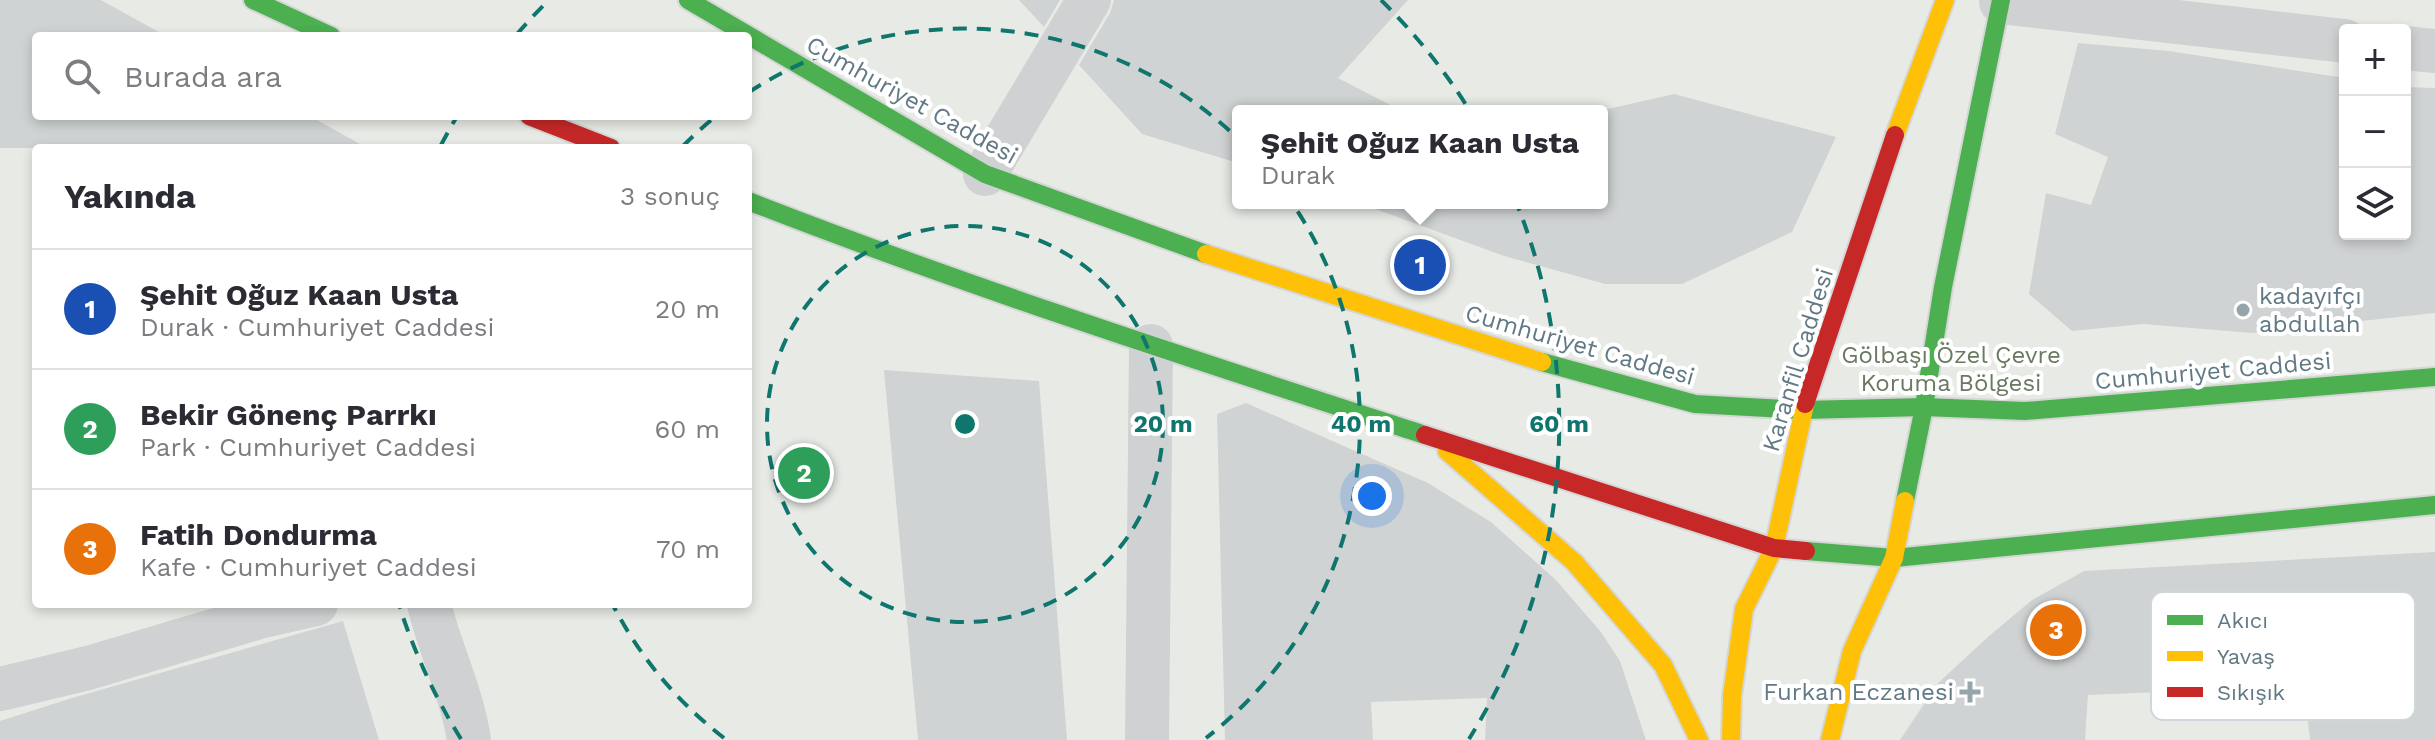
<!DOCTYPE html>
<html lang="tr">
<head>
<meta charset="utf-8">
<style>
  :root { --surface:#fff; --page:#f2f2f3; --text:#2b2b33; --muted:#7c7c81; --line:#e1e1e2; --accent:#7c3aed }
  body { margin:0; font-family:"Work Sans",sans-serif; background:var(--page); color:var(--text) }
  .controls { position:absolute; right:24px; top:24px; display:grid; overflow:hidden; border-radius:8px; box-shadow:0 4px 12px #0003 }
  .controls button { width:72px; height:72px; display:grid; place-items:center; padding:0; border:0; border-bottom:2px solid var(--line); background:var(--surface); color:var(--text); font:40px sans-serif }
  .you { position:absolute; left:1372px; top:496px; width:28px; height:28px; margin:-20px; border:6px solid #fff; border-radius:50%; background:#1a73e8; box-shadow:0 0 0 12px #1a73e833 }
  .badge { display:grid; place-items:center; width:52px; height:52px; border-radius:50%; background:var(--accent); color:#fff; font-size:26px; font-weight:700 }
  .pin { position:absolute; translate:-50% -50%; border:4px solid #fff; box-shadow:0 2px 8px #0006 }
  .popup { position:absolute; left:1232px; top:105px; width:376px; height:104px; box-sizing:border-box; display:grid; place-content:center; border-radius:8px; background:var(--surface); filter:drop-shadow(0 2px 6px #0005); font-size:26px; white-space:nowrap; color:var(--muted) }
  .popup b { font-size:30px; color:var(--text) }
  .popup::after { content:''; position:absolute; left:50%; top:100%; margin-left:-16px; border:16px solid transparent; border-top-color:var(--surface) }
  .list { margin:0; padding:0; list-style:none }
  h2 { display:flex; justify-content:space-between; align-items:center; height:104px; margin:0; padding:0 32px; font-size:34px }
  h2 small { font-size:26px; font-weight:400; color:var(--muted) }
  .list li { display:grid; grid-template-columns:52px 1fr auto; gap:24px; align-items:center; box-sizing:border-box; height:120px; padding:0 32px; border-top:2px solid var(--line) }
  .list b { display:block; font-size:30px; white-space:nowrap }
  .list p { margin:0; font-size:26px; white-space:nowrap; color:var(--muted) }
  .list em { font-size:26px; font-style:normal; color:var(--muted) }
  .icon { flex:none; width:44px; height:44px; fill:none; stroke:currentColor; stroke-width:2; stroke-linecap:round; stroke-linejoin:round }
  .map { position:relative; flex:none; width:2435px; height:740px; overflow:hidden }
  .search { position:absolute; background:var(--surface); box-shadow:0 4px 12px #0003; left:32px; top:32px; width:720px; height:88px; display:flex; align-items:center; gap:20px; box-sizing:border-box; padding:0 28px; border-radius:8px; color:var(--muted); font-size:30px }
  .panel { position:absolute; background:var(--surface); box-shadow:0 4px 12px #0003; left:32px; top:144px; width:720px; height:464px; border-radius:8px }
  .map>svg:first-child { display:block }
</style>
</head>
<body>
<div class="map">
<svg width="2435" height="740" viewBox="0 0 2435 740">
  <rect width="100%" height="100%" fill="#f8f8f7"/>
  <path fill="#e8ebe5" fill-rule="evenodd" d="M 0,0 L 2435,0 L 2435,740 L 0,740 ZM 2345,30 L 2405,30 L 2405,234 L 2345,234 ZM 36,36 L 748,36 L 748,116 L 36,116 ZM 1238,111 L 1602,111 L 1602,203 L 1238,203 ZM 36,148 L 748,148 L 748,604 L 36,604 Z"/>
  <g fill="#d0d3d3">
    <path d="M 0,0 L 101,0 L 166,36 L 36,36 L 36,116 L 310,116 L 367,148 L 0,148 Z"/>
    <path d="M 1019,0 L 1060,0 L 1044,27 Z"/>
    <path d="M 1114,0 L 1408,0 L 1338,78 L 1402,111 L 1238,111 L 1238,163 L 1142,134 L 1079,65 L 1110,13 Z"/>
    <path d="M 2078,43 L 2169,51 L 2345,78 L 2345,234 L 2405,234 L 2405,87 L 2435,88 L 2435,313 L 2252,333 L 2143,324 L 2072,331 L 2029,294 L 2046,193 L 2091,205 L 2108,157 L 2055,134 Z"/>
    <path d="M 1674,94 L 1836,137 L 1792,232 L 1682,284 L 1605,284 L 1504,256 L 1359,203 L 1602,203 L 1602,111 L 1599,111 Z"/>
    <path d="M 884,370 L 1039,381 L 1067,740 L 918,740 Z"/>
    <path d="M 1246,403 L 1428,483 L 1491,522 L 1556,580 L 1601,632 L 1620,661 L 1646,740 L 1485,740 L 1487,698 L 1371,702 L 1373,740 L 1225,740 L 1217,414 Z"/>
    <path d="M 2435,552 L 2435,740 L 2310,740 L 2304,686 L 2088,695 L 2085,740 L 1900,740 L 1938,683 L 1989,636 L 2032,600 L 2084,571 Z"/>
    <path d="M 343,621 L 379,740 L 0,740 L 0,721 L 72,698 Z"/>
  </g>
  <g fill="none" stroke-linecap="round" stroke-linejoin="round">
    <g stroke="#d5d6d6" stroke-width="22">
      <g id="fast">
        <path d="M 253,0 L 331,36"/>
        <path d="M 688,0 L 985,174 L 1206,254"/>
        <path d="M 748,201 C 971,288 1198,361 1425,435"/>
        <path d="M 1542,362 L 1695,404 L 1803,410 L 1924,407 L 2025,411 L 2435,377"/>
        <path d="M 1905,501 L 1924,407 L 1943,287 L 2001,0"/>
        <path d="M 1806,551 L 1894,558 L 2435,505"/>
      </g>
    </g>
    <g stroke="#d5d6d6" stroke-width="22">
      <g id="slow">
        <path d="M 1895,135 L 1945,0"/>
        <path d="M 1206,254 L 1542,362"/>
        <path d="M 1447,451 L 1574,562 L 1663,665 L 1699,740"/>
        <path d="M 1731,740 L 1732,696 L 1744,609 L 1774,548 L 1805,404"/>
        <path d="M 1830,740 L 1852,651 L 1894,558 L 1905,501"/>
      </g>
    </g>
    <g stroke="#d5d6d6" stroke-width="22">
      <g id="jam">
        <path d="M 529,116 L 611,148"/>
        <path d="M 1805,404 L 1895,135"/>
        <path d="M 1425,435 L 1774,548 L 1806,551"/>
      </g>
    </g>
    <g stroke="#d0d1d2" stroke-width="44">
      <path d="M 2001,2 L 2345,41"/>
      <path d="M 2405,48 L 2435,51"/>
      <path d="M 985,174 L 1089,0"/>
      <path d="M 429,604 C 440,650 462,693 469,740"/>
      <path d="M 0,689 L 88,668 L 263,616 L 316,604"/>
      <path d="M 1147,740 L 1151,346"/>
    </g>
    <use href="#fast" stroke="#4caf50" stroke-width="18"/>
    <use href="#slow" stroke="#ffc107" stroke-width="18"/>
    <use href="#jam" stroke="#c62828" stroke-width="18"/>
  </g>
  <g fill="none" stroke="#0f766e" stroke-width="4" stroke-dasharray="14 10">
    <circle cx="965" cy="424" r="198"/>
    <path d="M724 738A396 396 0 0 1 614 607M683 146A396 396 0 0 1 716 116M749 92A396 396 0 0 1 1206 738"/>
    <path d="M461 739A594 594 0 0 1 400 608M441 145A594 594 0 0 1 456 118M517 34A594 594 0 0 1 549 0M1381 0A594 594 0 0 1 1469 739"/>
  </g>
  <g fill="#96a5ac" stroke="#fff" stroke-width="3">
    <circle cx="2243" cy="310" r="8"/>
    <path d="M1966 680h8v8h8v8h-8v8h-8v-8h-8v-8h8z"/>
  </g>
  <g text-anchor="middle" stroke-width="8" stroke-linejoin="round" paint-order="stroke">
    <g font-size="24" fill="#617984" stroke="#fff">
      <text transform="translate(912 100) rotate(29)" y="8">Cumhuriyet Caddesi</text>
      <text transform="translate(1580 345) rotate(16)" y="8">Cumhuriyet Caddesi</text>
      <text transform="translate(1798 360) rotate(-73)" y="8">Karanfil Caddesi</text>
      <text transform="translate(2213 371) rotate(-5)" y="8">Cumhuriyet Caddesi</text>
    </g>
    <g font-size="24" fill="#617984" stroke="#fff" text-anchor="start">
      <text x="2259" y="304">kadayıfçı<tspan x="2259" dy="28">abdullah</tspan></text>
      <text x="1954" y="700" text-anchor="end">Furkan Eczanesi</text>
    </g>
    <g font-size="24" fill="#697a61" stroke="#fff">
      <text x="1951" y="363">Gölbaşı Özel Çevre<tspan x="1951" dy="28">Koruma Bölgesi</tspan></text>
    </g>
  </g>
  <rect x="2151" y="592" width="264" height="128" rx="12" fill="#fff" stroke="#d0d7da" stroke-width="2"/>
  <rect x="2167" y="615" width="36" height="10" fill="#4caf50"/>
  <rect x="2167" y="651" width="36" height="10" fill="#ffc107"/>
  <rect x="2167" y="687" width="36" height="10" fill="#c62828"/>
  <g font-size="22" fill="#617984">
    <text x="2217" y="628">Akıcı</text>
    <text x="2217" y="664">Yavaş</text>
    <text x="2217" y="700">Sıkışık</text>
  </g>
  <circle cx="965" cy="424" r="12" fill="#0f766e" stroke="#fff" stroke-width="4"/>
  <g font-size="24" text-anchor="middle" font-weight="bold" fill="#0f766e" stroke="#fff" stroke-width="8" stroke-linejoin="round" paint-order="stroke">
    <text x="1163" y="432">20 m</text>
    <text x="1361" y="432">40 m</text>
    <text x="1559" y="432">60 m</text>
  </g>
</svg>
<div class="controls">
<button>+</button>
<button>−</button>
<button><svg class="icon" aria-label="layers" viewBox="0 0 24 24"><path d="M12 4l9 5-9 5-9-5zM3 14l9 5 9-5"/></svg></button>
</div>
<div class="you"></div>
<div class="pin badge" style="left:1420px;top:265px;background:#1a4fb4">1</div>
<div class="popup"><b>Şehit Oğuz Kaan Usta</b>Durak</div>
<div class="pin badge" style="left:804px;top:473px;background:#2e9e5b">2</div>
<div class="pin badge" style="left:2056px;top:630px;background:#e8710a">3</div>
<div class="search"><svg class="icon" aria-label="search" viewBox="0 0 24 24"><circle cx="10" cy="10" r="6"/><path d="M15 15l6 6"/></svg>Burada ara</div>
<section class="panel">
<h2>Yakında<small>3 sonuç</small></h2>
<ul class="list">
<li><span class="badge" style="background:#1a4fb4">1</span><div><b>Şehit Oğuz Kaan Usta</b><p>Durak · Cumhuriyet Caddesi</p></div><em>20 m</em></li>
<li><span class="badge" style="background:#2e9e5b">2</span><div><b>Bekir Gönenç Parrkı</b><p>Park · Cumhuriyet Caddesi</p></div><em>60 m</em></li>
<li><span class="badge" style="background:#e8710a">3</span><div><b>Fatih Dondurma</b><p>Kafe · Cumhuriyet Caddesi</p></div><em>70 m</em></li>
</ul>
</section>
</div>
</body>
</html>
